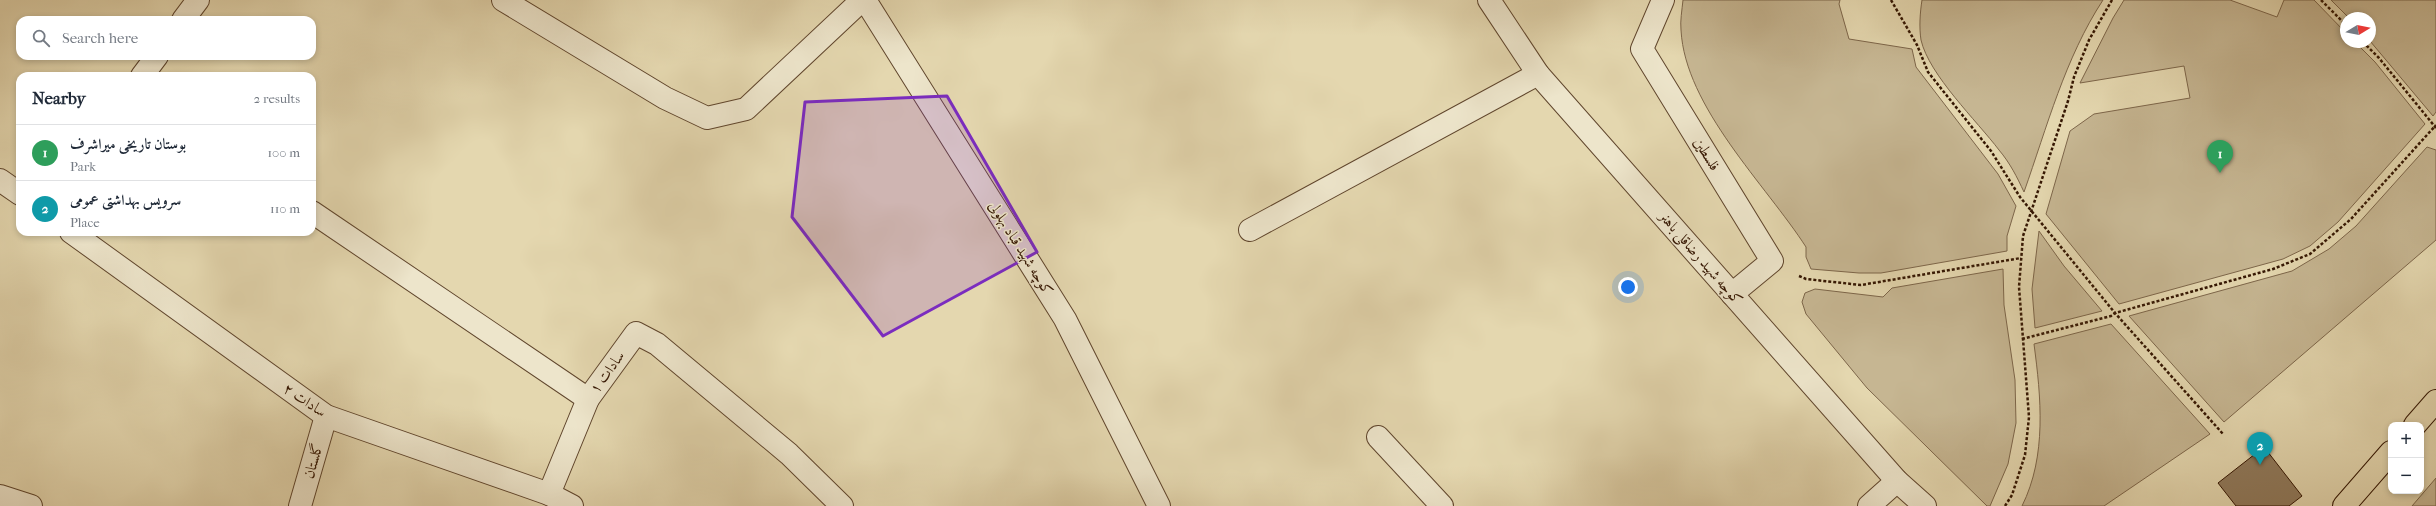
<!DOCTYPE html>
<html lang="en">
<head>
<meta charset="utf-8">
<style>
  :root { --surface:#fff; --page:#f2f2f3; --text:#1f2937; --muted:#747a83; --line:#e0e1e3; --accent:#8f2418 }
  body { margin:0; font-family:"IM FELL French Canon",Amiri,serif; background:var(--page); color:var(--text) }
  .controls { position:absolute; right:12px; bottom:12px; display:grid; overflow:hidden; border-radius:8px; box-shadow:0 2px 6px #0003 }
  .controls button { width:36px; height:36px; display:grid; place-items:center; padding:0; border:0; border-bottom:1px solid var(--line); background:var(--surface); color:var(--text); font:20px sans-serif }
  .compass { position:absolute; left:2340px; top:12px; width:36px; height:36px; border-radius:50%; background:var(--surface); box-shadow:0 2px 6px #0003; rotate:80deg }
  .you { position:absolute; left:1628px; top:287px; width:14px; height:14px; margin:-10px; border:3px solid #fff; border-radius:50%; background:#1a73e8; box-shadow:0 0 0 6px #1a73e833 }
  .badge { display:grid; place-items:center; width:26px; height:26px; border-radius:50%; background:var(--accent); color:#fff; font-size:13px; font-weight:700 }
  .pin { position:absolute; translate:-50% -33px; filter:drop-shadow(0 1px 2px #0008) }
  .pin::after { content:''; position:absolute; top:21px; width:14px; height:12px; background:inherit; clip-path:polygon(0 0,100% 0,50% 100%) }
  .list { margin:0; padding:0; list-style:none }
  h2 { display:flex; justify-content:space-between; align-items:center; height:52px; margin:0; padding:0 16px; font-size:17px }
  h2 small { font-size:13px; font-weight:400; color:var(--muted) }
  .list li { display:grid; grid-template-columns:26px 1fr auto; gap:12px; align-items:center; box-sizing:border-box; height:56px; padding:0 16px; border-top:1px solid var(--line) }
  .list b { display:block; font-size:15px; white-space:nowrap }
  .list p { margin:0; font-size:13px; white-space:nowrap; color:var(--muted) }
  .list em { font-size:13px; font-style:normal; color:var(--muted) }
  .icon { flex:none; width:22px; height:22px; fill:none; stroke:currentColor; stroke-width:2; stroke-linecap:round; stroke-linejoin:round }
  .map { position:relative; flex:none; width:2436px; height:506px; overflow:hidden }
  .search { position:absolute; background:var(--surface); box-shadow:0 2px 6px #0003; left:16px; top:16px; width:300px; height:44px; display:flex; align-items:center; gap:10px; box-sizing:border-box; padding:0 14px; border-radius:12px; color:var(--muted); font-size:15px }
  .panel { position:absolute; background:var(--surface); box-shadow:0 2px 6px #0003; left:16px; top:72px; width:300px; height:164px; border-radius:12px }
  .map>svg:first-child { display:block }
</style>
</head>
<body>
<div class="map">
<svg width="2436" height="506" viewBox="0 0 2436 506">
  <rect width="100%" height="100%" fill="#e4d7af"/>
  <filter id="stains"><feTurbulence type="fractalNoise" baseFrequency=".005" numOctaves="4"/><feColorMatrix values="0 0 0 0 .2 0 0 0 0 .09 0 0 0 0 .02 0 0 0 .5 -.17"/></filter>
  <radialGradient id="worn" r=".72"><stop offset=".6" stop-color="#630" stop-opacity="0"/><stop offset="1" stop-color="#630" stop-opacity=".3"/></radialGradient>
  <g fill="#c6b692" stroke="#7d664a">
    <path d="M 1683,0 L 1840,0 L 1839,4 L 1849,39 L 1912,49 L 1916,67 L 1998,174 L 2016,206 L 2007,236 L 2007,251 L 1881,273 L 1859,273 L 1811,269 L 1806,257 L 1806,247 C 1766,185 1685,107 1681,30 C 1680,21 1682,10 1683,0 Z"/>
    <path d="M 1922,0 L 2103,0 C 2065,58 2047,127 2024,192 C 2017,177 2010,163 1999,150 C 1977,121 1929,75 1921,40 C 1919,27 1920,13 1922,0 Z"/>
    <path d="M 2124,0 L 2230,0 L 2277,17 L 2284,0 L 2314,0 L 2346,33 L 2346,42 L 2355,42 L 2375,62 L 2425,124 L 2338,222 L 2310,246 L 2283,259 L 2119,304 L 2046,214 L 2070,131 L 2094,114 L 2190,98 L 2184,66 L 2080,83 L 2113,18 Z"/>
    <path d="M 2331,0 L 2436,0 L 2436,112 L 2433,116 L 2370,41 L 2370,18 L 2349,18 Z"/>
    <path d="M 2427,147 L 2436,150 L 2436,240 L 2224,422 L 2129,316 L 2292,271 L 2329,249 L 2356,226 Z"/>
    <path d="M 2039,231 L 2064,266 L 2102,311 L 2035,328 L 2032,289 Z"/>
    <path d="M 2003,269 L 2004,305 L 2015,380 L 2016,423 L 2008,464 L 1990,506 L 1987,506 L 1867,388 L 1806,314 L 1802,302 L 1805,293 L 1815,289 L 1883,297 L 1892,288 Z"/>
    <path d="M 2111,324 L 2210,434 L 2104,506 L 2022,506 C 2047,456 2041,397 2034,344 Z"/>
    <path d="M 2436,478 L 2436,506 L 2412,506 Z"/>
  </g>
  <path fill="#907a5c" stroke="#341602" d="M 2264,447 L 2302,496 L 2289,506 L 2236,506 L 2218,483 Z"/>
  <g fill="none" stroke-linecap="round" stroke-linejoin="round">
    <g stroke="#60462d" stroke-width="24">
      <g id="minor">
        <path d="M 503,0 L 665,98 L 707,118 L 746,109 L 862,0"/>
        <path d="M 865,0 L 1065,319 L 1159,506"/>
        <path d="M 1489,0 L 1538,74 L 1897,481 L 1925,506"/>
        <path d="M 1663,0 L 1642,49 L 1772,261 L 1732,294"/>
        <path d="M 183,20 L 198,0"/>
        <path d="M 142,76 L 157,56"/>
        <path d="M 0,180 L 20,194"/>
        <path d="M 312,212 L 588,399 L 636,333 L 657,344 L 789,454 L 842,506"/>
        <path d="M 1250,230 L 1538,74"/>
        <path d="M 71,232 L 326,416 L 549,494 L 572,506"/>
        <path d="M 1378,437 L 1442,506"/>
        <path d="M 549,494 L 588,399"/>
        <path d="M 0,496 L 31,506"/>
        <path d="M 300,506 L 326,416"/>
        <path d="M 1869,506 L 1897,481"/>
      </g>
    </g>
    <g stroke="#341602" stroke-width="24">
      <g id="major">
        <path d="M 2415,425 L 2436,401"/>
        <path d="M 2344,506 L 2391,452"/>
      </g>
    </g>
    <g stroke="#341602" stroke-width="2.5" stroke-dasharray="3 2" stroke-linecap="butt">
      <path d="M 1891,0 L 1917,45 L 1928,72 L 1991,151 L 2020,197 L 2115,313 L 2223,434"/>
      <path d="M 2321,0 L 2346,25"/>
      <path d="M 2363,42 L 2379,58 L 2436,128"/>
      <path d="M 1799,276 L 1806,279 L 1861,285 L 2021,258"/>
      <path d="M 2022,339 L 2111,316 L 2115,313 L 2273,269 L 2310,254 L 2351,219 L 2436,125"/>
      <path d="M 2005,506 L 2012,495 L 2025,455 L 2029,417 L 2019,287 L 2023,236 L 2068,101 L 2074,77 L 2089,40 L 2112,0"/>
    </g>
    <use href="#minor" stroke="#ede5cb" stroke-width="22"/>
    <use href="#major" stroke="#e4d7af" stroke-width="22"/>
  </g>
  <path fill="#7b2cbf" fill-opacity="0.2" stroke="#7b2cbf" stroke-width="3" stroke-linejoin="round" d="M 947,96 L 1037,252 L 883,336 L 792,217 L 805,102 Z"/>
  <g text-anchor="middle" stroke-width="3" stroke-linejoin="round" paint-order="stroke">
    <g font-size="15" fill="#341602" stroke="#ede5cb">
      <text transform="translate(1707 154) rotate(58)" y="5">فلسطین</text>
      <text transform="translate(1021 248) rotate(58)" y="5">کوچه شهید قباد بهلولی</text>
      <text transform="translate(1701 258) rotate(49)" y="5">کوچه شهید رضاقلی باهنر</text>
      <text transform="translate(607 372) rotate(-54)" y="5">سادات ۱</text>
      <text transform="translate(305 400) rotate(34)" y="5">سادات ۲</text>
      <text transform="translate(313 461) rotate(-74)" y="5">گلستان</text>
    </g>
  </g>
  <rect width="100%" height="100%" filter="url(#stains)"/>
  <rect width="100%" height="100%" fill="url(#worn)"/>
</svg>
<div class="controls">
<button>+</button>
<button>−</button>
</div>
<svg class="compass" viewBox="-18 -18 36 36"><path d="M0-13l5 13h-10z" fill="#e53935"/><path d="M0 13l5-13h-10z" fill="#747a83"/></svg>
<div class="you"></div>
<div class="pin badge" style="left:2220px;top:173px;background:#2e9e5b">1</div>
<div class="pin badge" style="left:2260px;top:465px;background:#0f9aa8">2</div>
<div class="search"><svg class="icon" aria-label="search" viewBox="0 0 24 24"><circle cx="10" cy="10" r="6"/><path d="M15 15l6 6"/></svg>Search here</div>
<section class="panel">
<h2>Nearby<small>2 results</small></h2>
<ul class="list">
<li><span class="badge" style="background:#2e9e5b">1</span><div><b>بوستان تاریخی میراشرف</b><p>Park</p></div><em>100 m</em></li>
<li><span class="badge" style="background:#0f9aa8">2</span><div><b>سرویس بهداشتی عمومی</b><p>Place</p></div><em>110 m</em></li>
</ul>
</section>
</div>
</body>
</html>
